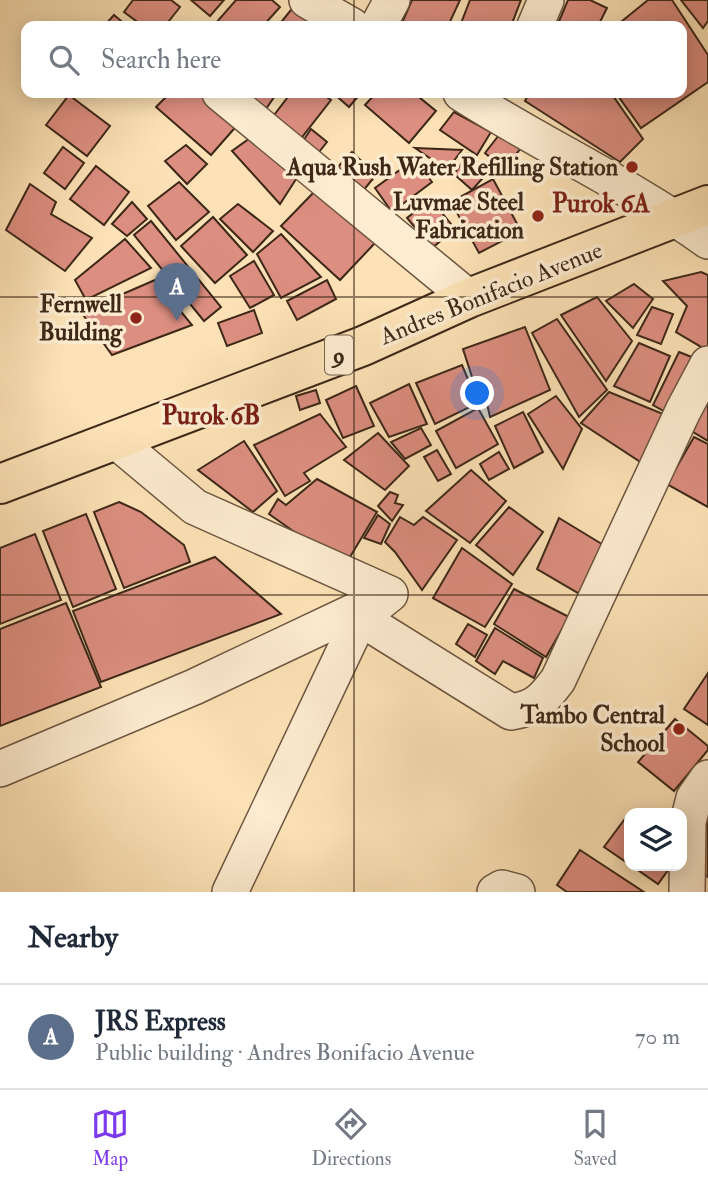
<!DOCTYPE html>
<html lang="en">
<head>
<meta charset="utf-8">
<style>
  :root { --surface:#fff; --page:#f6f6f7; --text:#1f2937; --muted:#747a83; --line:#e0e1e3; --accent:#7c3aed }
  body { margin:0; font-family:"IM FELL Double Pica",serif; background:var(--page); color:var(--text) }
  .controls { position:absolute; right:21px; bottom:21px; display:grid; overflow:hidden; border-radius:14px; box-shadow:0 4px 18px #0003 }
  .controls button { width:63px; height:63px; display:grid; place-items:center; padding:0; border:0; border-bottom:2px solid var(--line); background:var(--surface); color:var(--text); font:35px sans-serif }
  .you { position:absolute; left:478px; top:394px; width:24px; height:24px; margin:-18px; border:5px solid #fff; border-radius:50%; background:#1a73e8; box-shadow:0 0 0 10px #1a73e833 }
  .badge { display:grid; place-items:center; width:46px; height:46px; border-radius:50%; background:var(--accent); color:#fff; font-size:23px; font-weight:700 }
  .pin { position:absolute; translate:-50% -58px; filter:drop-shadow(0 2px 4px #0008) }
  .pin::after { content:''; position:absolute; top:37px; width:24px; height:21px; background:inherit; clip-path:polygon(0 0,100% 0,50% 100%) }
  .list { margin:0; padding:0; list-style:none }
  h2 { display:flex; justify-content:space-between; align-items:center; height:91px; margin:0; padding:0 28px; font-size:30px }
  h2 small { font-size:23px; font-weight:400; color:var(--muted) }
  .list li { display:grid; grid-template-columns:46px 1fr auto; gap:21px; align-items:center; box-sizing:border-box; height:105px; padding:0 28px; border-top:2px solid var(--line) }
  .list b { display:block; font-size:26px; white-space:nowrap }
  .list p { margin:0; font-size:23px; white-space:nowrap; color:var(--muted) }
  .list em { font-size:23px; font-style:normal; color:var(--muted) }
  .icon { flex:none; width:38px; height:38px; fill:none; stroke:currentColor; stroke-width:2; stroke-linecap:round; stroke-linejoin:round }
  .map { position:relative; flex:none; width:708px; height:892px; overflow:hidden }
  .search { position:absolute; background:var(--surface); box-shadow:0 4px 18px #0003; left:21px; right:21px; top:21px; height:77px; display:flex; align-items:center; gap:18px; box-sizing:border-box; padding:0 24px; border-radius:14px; color:var(--muted); font-size:26px }
  .sheet { height:196px; background:var(--surface) }
  nav { display:flex; justify-content:space-around; align-items:center; box-sizing:border-box; height:98px; border-top:2px solid var(--line); background:var(--surface); font-size:19px; color:var(--muted) }
  nav a { display:grid; justify-items:center; gap:4px }
  nav .on { color:var(--accent) }
  .map>svg:first-child { display:block }
</style>
</head>
<body>
<div class="map">
<svg width="708" height="892" viewBox="0 0 708 892">
  <rect width="100%" height="100%" fill="#fce2b6"/>
  <filter id="stains"><feTurbulence type="fractalNoise" baseFrequency=".00286" numOctaves="4"/><feColorMatrix values="0 0 0 0 .2 0 0 0 0 .09 0 0 0 0 .02 0 0 0 .5 -.17"/></filter>
  <radialGradient id="worn" r=".72"><stop offset=".6" stop-color="#630" stop-opacity="0"/><stop offset="1" stop-color="#630" stop-opacity=".3"/></radialGradient>
  <g fill="#dc8e80" stroke="#3d2818" stroke-width="2">
    <path d="M 133,0 L 171,0 L 180,7 L 165,26 L 143,26 L 124,12 Z"/>
    <path d="M 191,0 L 224,0 L 210,16 Z"/>
    <path d="M 236,0 L 272,0 L 280,7 L 263,26 L 218,26 L 215,24 Z"/>
    <path d="M 412,0 L 460,0 L 448,26 L 409,26 L 402,23 Z"/>
    <path d="M 470,0 L 521,0 L 511,26 L 460,26 Z"/>
    <path d="M 568,0 L 590,0 L 607,8 L 598,26 L 557,26 Z"/>
    <path d="M 648,0 L 672,0 L 708,55 L 708,82 L 641,128 L 616,93 L 682,93 L 682,26 L 616,26 Z"/>
    <path d="M 681,0 L 708,0 L 708,21 L 703,28 Z"/>
    <path d="M 295,5 L 322,26 L 278,26 Z"/>
    <path d="M 114,15 L 127,26 L 104,26 Z"/>
    <path d="M 170,93 L 207,93 L 240,122 L 211,155 L 156,107 Z"/>
    <path d="M 248,93 L 277,93 L 261,116 L 243,100 Z"/>
    <path d="M 291,93 L 321,93 L 331,100 L 299,141 L 271,119 Z"/>
    <path d="M 333,93 L 361,93 L 349,107 Z"/>
    <path d="M 376,93 L 414,93 L 436,111 L 409,143 L 365,105 Z"/>
    <path d="M 529,93 L 611,93 L 643,139 L 620,162 L 525,101 Z"/>
    <path d="M 69,95 L 110,126 L 87,156 L 46,125 Z"/>
    <path d="M 454,112 L 491,132 L 477,155 L 440,130 Z"/>
    <path d="M 311,129 L 327,142 L 315,157 L 301,144 Z"/>
    <path d="M 257,133 L 300,173 L 280,204 L 232,151 Z"/>
    <path d="M 499,135 L 521,148 L 504,169 L 485,153 Z"/>
    <path d="M 186,145 L 207,164 L 187,184 L 165,161 Z"/>
    <path d="M 63,147 L 84,163 L 65,189 L 44,173 Z"/>
    <path d="M 415,148 L 462,150 L 447,170 Z"/>
    <path d="M 352,152 L 376,175 L 362,192 L 335,170 Z"/>
    <path d="M 468,154 L 489,171 L 472,190 L 454,174 Z"/>
    <path d="M 415,159 L 432,182 L 392,212 L 375,188 Z"/>
    <path d="M 96,166 L 129,192 L 104,225 L 70,199 Z"/>
    <path d="M 493,179 L 521,231 L 479,253 L 451,202 Z"/>
    <path d="M 179,182 L 209,212 L 176,240 L 148,206 Z"/>
    <path d="M 30,184 L 56,202 L 51,214 L 92,238 L 65,271 L 6,230 Z"/>
    <path d="M 317,189 L 375,243 L 340,280 L 281,226 Z"/>
    <path d="M 431,199 L 455,229 L 432,248 L 407,218 Z"/>
    <path d="M 132,202 L 147,219 L 127,236 L 112,224 Z"/>
    <path d="M 238,204 L 273,231 L 253,252 L 220,219 Z"/>
    <path d="M 213,217 L 247,255 L 215,283 L 181,246 Z"/>
    <path d="M 151,221 L 221,307 L 204,321 L 134,235 Z"/>
    <path d="M 281,234 L 321,277 L 281,298 L 257,254 Z"/>
    <path d="M 125,239 L 151,268 L 86,300 L 75,280 Z"/>
    <path d="M 254,261 L 274,295 L 250,308 L 230,276 Z"/>
    <path d="M 701,272 L 708,275 L 708,351 L 676,332 L 687,306 L 663,281 Z"/>
    <path d="M 155,280 L 192,325 L 112,355 L 81,312 Z"/>
    <path d="M 327,280 L 336,299 L 297,320 L 287,301 Z"/>
    <path d="M 634,284 L 653,299 L 633,328 L 606,301 Z"/>
    <path d="M 597,297 L 632,341 L 606,381 L 561,315 Z"/>
    <path d="M 652,307 L 673,314 L 661,344 L 637,335 Z"/>
    <path d="M 254,310 L 262,333 L 227,346 L 218,323 Z"/>
    <path d="M 557,319 L 607,390 L 579,417 L 532,333 Z"/>
    <path d="M 525,327 L 550,390 L 490,417 L 482,381 L 474,383 L 463,349 Z"/>
    <path d="M 639,343 L 670,356 L 650,402 L 614,386 Z"/>
    <path d="M 679,352 L 707,363 L 676,418 L 653,405 Z"/>
    <path d="M 462,365 L 478,403 L 435,424 L 416,383 Z"/>
    <path d="M 409,384 L 427,424 L 389,437 L 370,403 Z"/>
    <path d="M 356,386 L 374,426 L 343,438 L 326,400 Z"/>
    <path d="M 316,390 L 320,403 L 300,410 L 296,396 Z"/>
    <path d="M 609,392 L 668,416 L 645,465 L 581,423 Z"/>
    <path d="M 556,396 L 582,429 L 563,469 L 528,414 Z"/>
    <path d="M 699,400 L 708,405 L 708,441 L 683,426 Z"/>
    <path d="M 478,408 L 498,444 L 456,468 L 436,431 Z"/>
    <path d="M 523,412 L 543,452 L 514,468 L 495,426 Z"/>
    <path d="M 320,414 L 346,447 L 304,473 L 310,481 L 285,496 L 254,445 Z"/>
    <path d="M 421,428 L 431,445 L 405,459 L 391,442 Z"/>
    <path d="M 378,433 L 409,466 L 385,490 L 344,460 Z"/>
    <path d="M 694,437 L 708,444 L 708,507 L 667,484 Z"/>
    <path d="M 244,441 L 277,491 L 253,512 L 198,470 Z"/>
    <path d="M 437,450 L 451,474 L 438,481 L 424,457 Z"/>
    <path d="M 499,452 L 509,469 L 489,480 L 480,464 Z"/>
    <path d="M 471,470 L 506,501 L 470,543 L 426,511 Z"/>
    <path d="M 317,479 L 377,512 L 344,567 L 269,514 L 278,499 L 286,505 Z"/>
    <path d="M 390,492 L 398,495 L 395,503 L 403,505 L 392,521 L 378,506 Z"/>
    <path d="M 119,502 L 141,512 L 184,545 L 190,562 L 124,588 L 94,512 Z"/>
    <path d="M 509,507 L 543,532 L 513,575 L 476,545 Z"/>
    <path d="M 86,514 L 116,589 L 73,607 L 43,531 Z"/>
    <path d="M 378,515 L 390,524 L 381,544 L 364,538 Z"/>
    <path d="M 400,517 L 414,525 L 423,517 L 457,540 L 422,590 L 395,552 L 385,542 Z"/>
    <path d="M 559,518 L 615,552 L 590,600 L 537,569 Z"/>
    <path d="M 35,534 L 61,600 L 0,624 L 0,548 Z"/>
    <path d="M 462,548 L 512,584 L 485,627 L 433,598 Z"/>
    <path d="M 215,557 L 281,614 L 101,682 L 73,611 Z"/>
    <path d="M 514,589 L 569,617 L 546,657 L 494,624 Z"/>
    <path d="M 66,603 L 101,687 L 0,726 L 0,629 Z"/>
    <path d="M 468,624 L 487,635 L 475,657 L 456,644 Z"/>
    <path d="M 495,628 L 543,658 L 534,678 L 503,661 L 495,674 L 476,661 Z"/>
    <path d="M 708,673 L 708,725 L 684,709 Z"/>
    <path d="M 675,719 L 708,746 L 708,750 L 674,791 L 638,762 Z"/>
    <path d="M 708,809 L 708,877 L 697,869 Z"/>
    <path d="M 630,812 L 632,813 L 629,813 L 629,864 L 604,847 Z"/>
    <path d="M 580,850 L 644,892 L 567,892 L 557,885 Z"/>
    <path d="M 632,866 L 671,866 L 658,884 Z"/>
  </g>
  <g fill="none" stroke-linecap="round" stroke-linejoin="round">
    <g stroke="#6d5640" stroke-width="38">
      <g id="minor">
        <path d="M 307,0 L 352,26"/>
        <path d="M 378,26 L 392,0"/>
        <path d="M 535,26 L 546,0"/>
        <path d="M 220,93 L 469,298"/>
        <path d="M 461,93 C 542,145 630,185 708,241"/>
        <path d="M 116,441 L 195,507 L 390,594 L 360,618 L 230,892"/>
        <path d="M 360,618 L 511,712 C 536,708 543,700 558,680 L 683,411 L 708,364"/>
        <path d="M 0,769 L 194,687 L 374,602"/>
        <path d="M 495,892 L 502,888 L 517,892"/>
        <path d="M 687,892 L 688,822 L 694,798 L 708,778"/>
      </g>
    </g>
    <g stroke="#3d2818" stroke-width="42">
      <path id="highway" d="M 0,484 L 363,346 L 469,298 L 708,205"/>
    </g>
    <use href="#minor" stroke="#fdecd0" stroke-width="35"/>
    <use href="#highway" stroke="#fce2b6" stroke-width="38"/>
  </g>
  <path fill="none" stroke="#3d2818" stroke-width="2" stroke-opacity="0.55" d="M 354,0 L 354,26M 354,93 L 354,892M 0,297 L 708,297M 0,595 L 708,595"/>
  <g fill="#8f2418" stroke="#fdecd0" stroke-width="2.5">
    <circle cx="632" cy="167" r="7"/>
    <circle cx="538" cy="216" r="7"/>
    <circle cx="136" cy="318" r="7"/>
    <circle cx="679" cy="729" r="7"/>
  </g>
  <g text-anchor="middle" stroke-width="7" stroke-linejoin="round" paint-order="stroke">
    <rect fill="#fdecd0" stroke="#77634f" stroke-width="2" x="325" y="335.5" width="28" height="39" rx="5"/>
    <g font-size="23" font-weight="bold" fill="#3d2818">
      <text x="339" y="363">9</text>
    </g>
    <g font-size="24" font-weight="bold" fill="#3d2818" stroke="#fdecd0" text-anchor="end">
      <text x="618" y="175">Aqua Rush Water Refilling Station</text>
      <text x="524" y="210">Luvmae Steel<tspan x="524" dy="28">Fabrication</tspan></text>
      <text x="122" y="312">Fernwell<tspan x="122" dy="28">Building</tspan></text>
      <text x="665" y="723">Tambo Central<tspan x="665" dy="28">School</tspan></text>
    </g>
    <g font-size="24" fill="#3d2818" stroke="#fdecd0">
      <text transform="translate(491 293) rotate(-22)" y="8">Andres Bonifacio Avenue</text>
    </g>
    <g font-size="26" font-weight="bold" fill="#7a1f14" stroke="#fdecd0">
      <text x="601" y="212">Purok 6A</text>
      <text x="211" y="424">Purok 6B</text>
    </g>
  </g>
  <rect width="100%" height="100%" filter="url(#stains)"/>
  <rect width="100%" height="100%" fill="url(#worn)"/>
</svg>
<div class="controls">
<button><svg class="icon" aria-label="layers" viewBox="0 0 24 24"><path d="M12 4l9 5-9 5-9-5zM3 14l9 5 9-5"/></svg></button>
</div>
<div class="you"></div>
<div class="pin badge" style="left:177px;top:321px;background:#5c6f8a">A</div>
<div class="search"><svg class="icon" aria-label="search" viewBox="0 0 24 24"><circle cx="10" cy="10" r="6"/><path d="M15 15l6 6"/></svg>Search here</div>
</div>
<section class="sheet">
<h2>Nearby<small></small></h2>
<ul class="list">
<li><span class="badge" style="background:#5c6f8a">A</span><div><b>JRS Express</b><p>Public building · Andres Bonifacio Avenue</p></div><em>70 m</em></li>
</ul>
</section>
<nav>
<a class="on"><svg class="icon" aria-label="map" viewBox="0 0 24 24"><path d="M3 6l6-2 6 2 6-2v14l-6 2-6-2-6 2zM9 4v14M15 6v14"/></svg>Map</a>
<a><svg class="icon" aria-label="directions" viewBox="0 0 24 24"><path d="M12 3l9 9-9 9-9-9zM9 14v-3h6M13 9l2 2-2 2"/></svg>Directions</a>
<a><svg class="icon" aria-label="saved" viewBox="0 0 24 24"><path d="M7 4h10v16l-5-4-5 4z"/></svg>Saved</a>
</nav>
</body>
</html>
